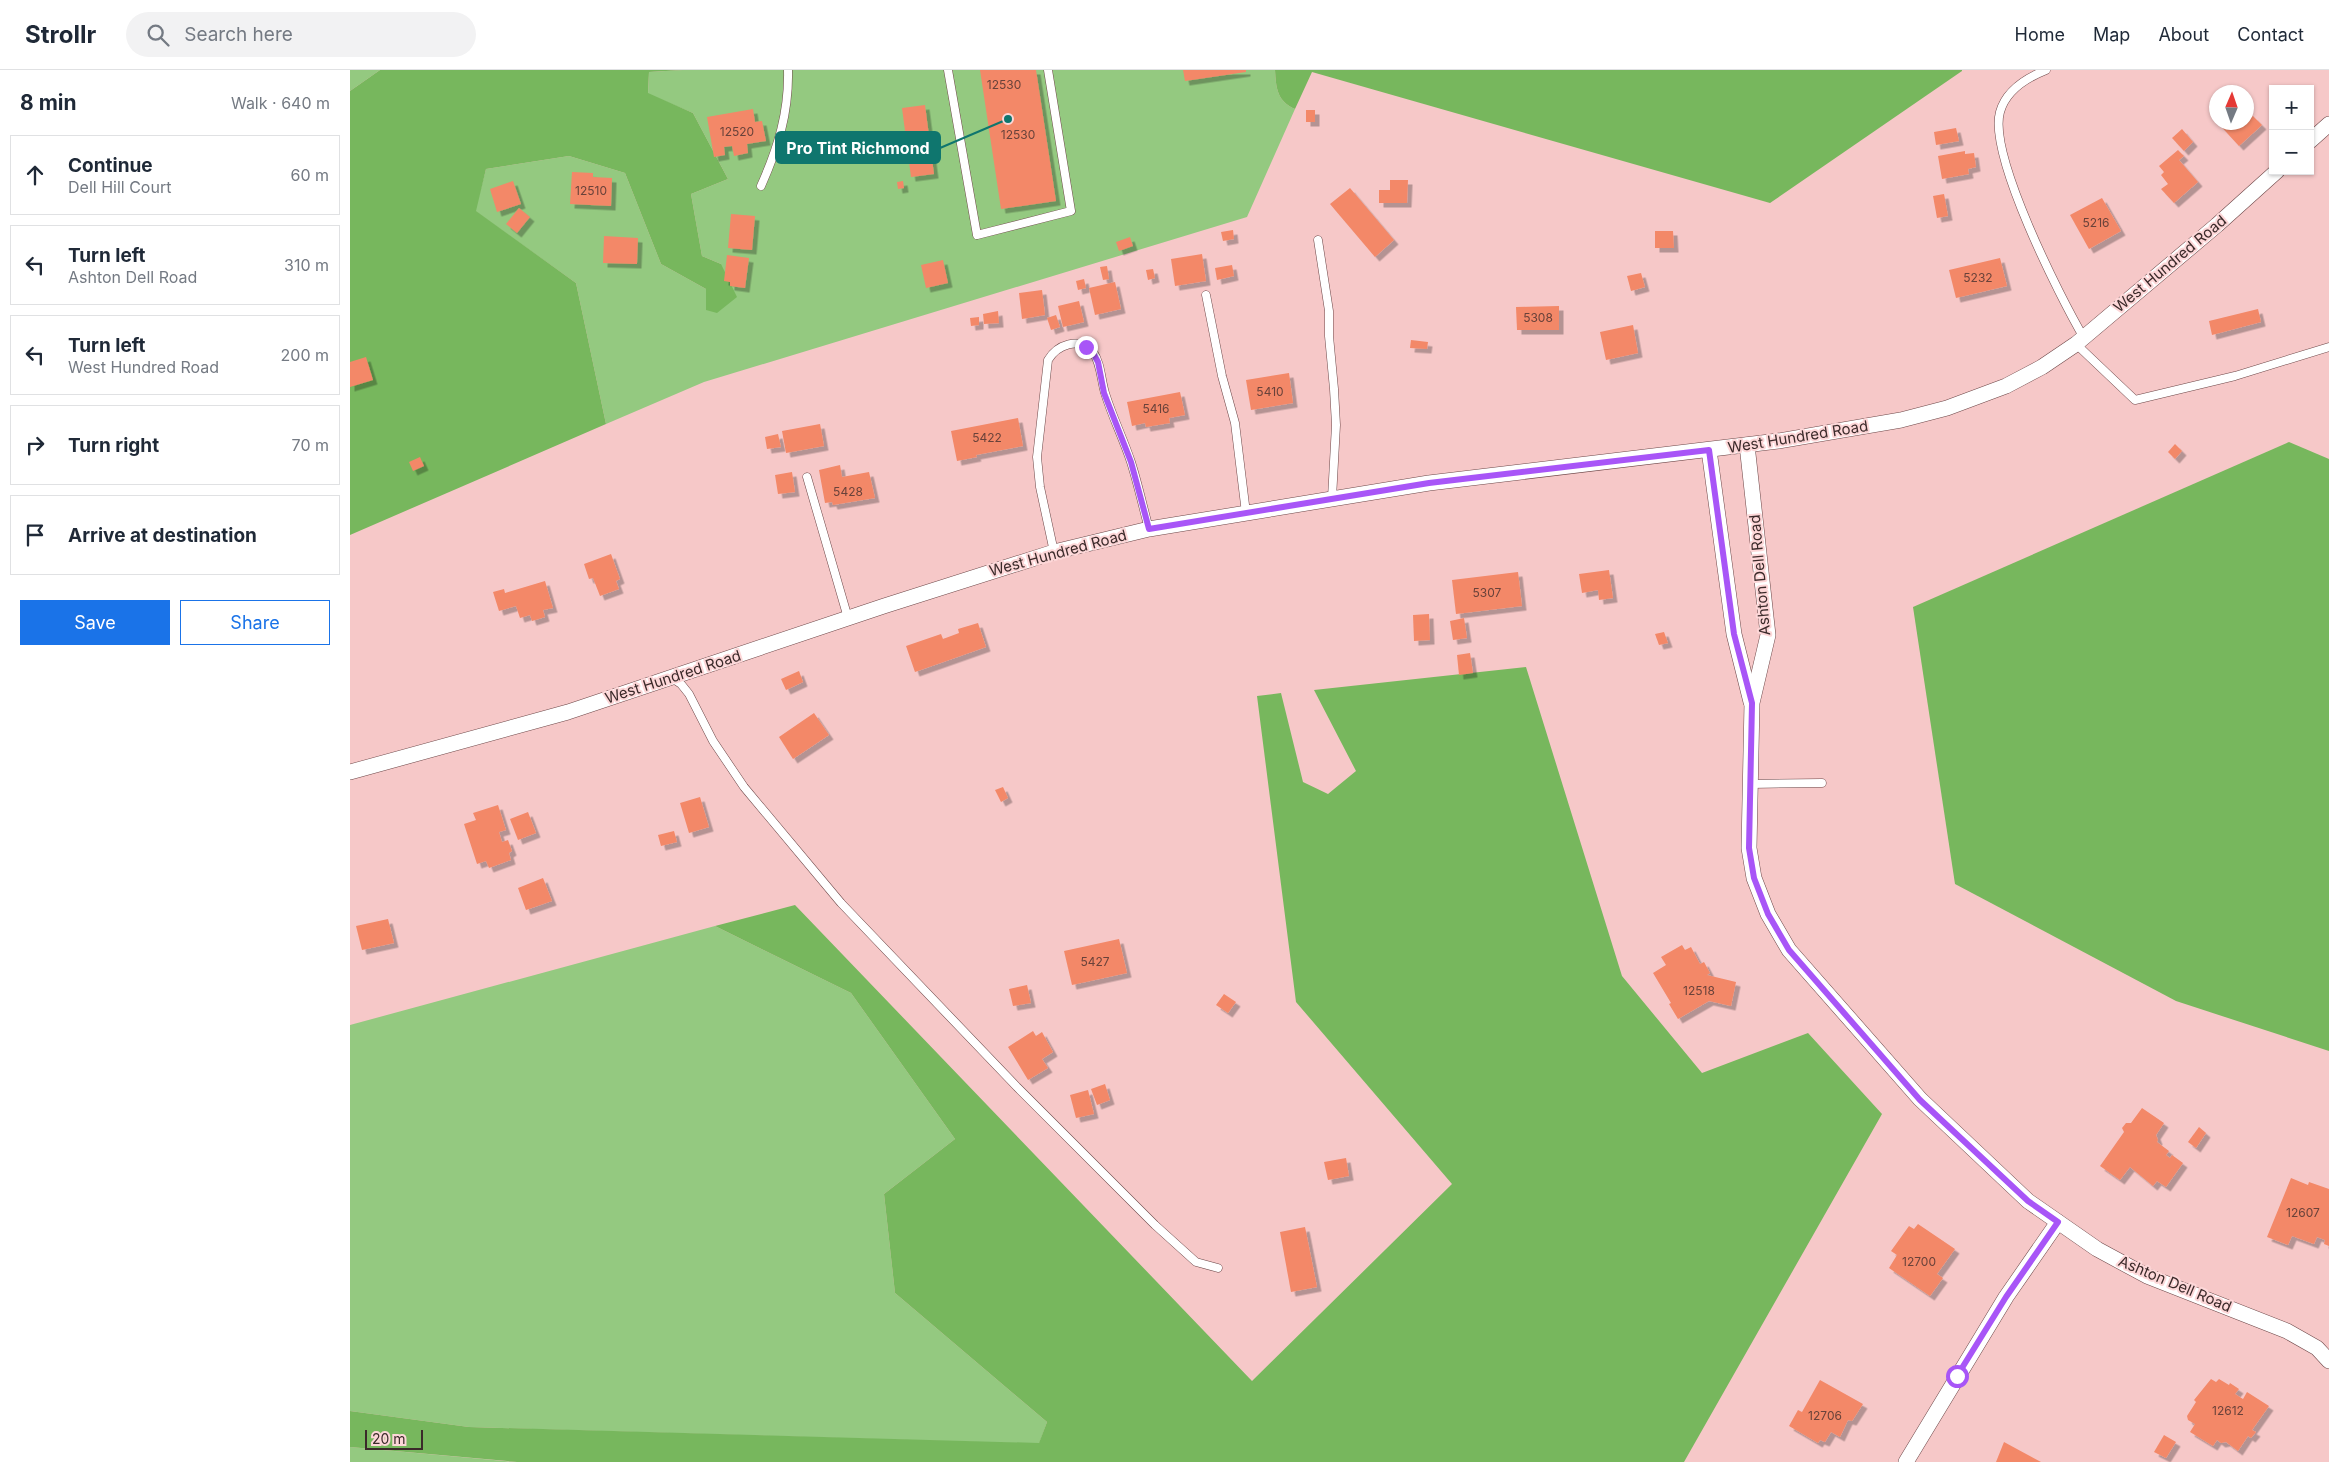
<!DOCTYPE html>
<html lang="en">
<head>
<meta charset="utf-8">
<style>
  :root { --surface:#fff; --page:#f2f2f3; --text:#1f2937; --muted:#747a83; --line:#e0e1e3; --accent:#1a73e8 }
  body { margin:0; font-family:Inter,sans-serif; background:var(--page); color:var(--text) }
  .controls { position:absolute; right:15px; top:15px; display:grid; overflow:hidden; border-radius:0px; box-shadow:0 1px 4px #0004 }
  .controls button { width:45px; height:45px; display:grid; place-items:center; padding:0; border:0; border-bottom:1px solid var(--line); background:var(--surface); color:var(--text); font:25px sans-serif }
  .compass { position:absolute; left:1859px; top:15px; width:45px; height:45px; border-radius:50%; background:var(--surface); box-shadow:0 1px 4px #0004; rotate:2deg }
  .scale { position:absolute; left:15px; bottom:12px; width:58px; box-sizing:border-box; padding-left:5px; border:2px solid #3b2a2a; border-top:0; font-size:14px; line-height:18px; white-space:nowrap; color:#3b2a2a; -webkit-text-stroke:4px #fdd7d8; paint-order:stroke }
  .stop { position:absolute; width:15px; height:15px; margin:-11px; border:4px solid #a855f7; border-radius:50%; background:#fff }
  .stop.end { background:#a855f7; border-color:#fff; box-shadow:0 1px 5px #0008 }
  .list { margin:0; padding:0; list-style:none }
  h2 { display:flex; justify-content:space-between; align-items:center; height:65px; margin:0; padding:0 20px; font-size:21px }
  h2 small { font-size:16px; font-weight:400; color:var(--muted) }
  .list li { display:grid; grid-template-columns:32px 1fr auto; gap:15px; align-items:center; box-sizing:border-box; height:80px; margin:0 10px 10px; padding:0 10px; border:1px solid var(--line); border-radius:0px }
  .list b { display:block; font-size:19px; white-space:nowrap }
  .list p { margin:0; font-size:16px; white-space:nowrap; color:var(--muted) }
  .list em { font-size:16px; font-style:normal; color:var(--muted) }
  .actions { display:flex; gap:10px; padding:15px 20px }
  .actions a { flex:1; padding:11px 0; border:1px solid var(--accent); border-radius:0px; text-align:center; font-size:18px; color:var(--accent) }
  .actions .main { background:var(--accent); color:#fff }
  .icon { flex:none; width:28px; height:28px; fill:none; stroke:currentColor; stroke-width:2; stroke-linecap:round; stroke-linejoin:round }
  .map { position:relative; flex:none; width:1979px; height:1392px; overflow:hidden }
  header { display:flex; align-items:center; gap:30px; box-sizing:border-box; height:70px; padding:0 25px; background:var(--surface); border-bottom:1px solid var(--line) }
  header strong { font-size:24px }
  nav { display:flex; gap:28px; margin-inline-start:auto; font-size:18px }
  .search { width:350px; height:45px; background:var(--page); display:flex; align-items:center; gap:12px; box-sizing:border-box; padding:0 18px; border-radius:28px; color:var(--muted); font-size:19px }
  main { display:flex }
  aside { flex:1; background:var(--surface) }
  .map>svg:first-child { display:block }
</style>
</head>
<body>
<header>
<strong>Strollr</strong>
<div class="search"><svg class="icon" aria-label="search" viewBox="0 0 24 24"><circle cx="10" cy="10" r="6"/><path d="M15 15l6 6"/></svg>Search here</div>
<nav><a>Home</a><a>Map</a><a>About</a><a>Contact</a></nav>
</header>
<main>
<aside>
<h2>8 min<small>Walk · 640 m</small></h2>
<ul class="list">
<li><svg class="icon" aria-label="ahead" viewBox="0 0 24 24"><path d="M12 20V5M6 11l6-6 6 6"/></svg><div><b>Continue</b><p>Dell Hill Court</p></div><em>60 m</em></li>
<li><svg class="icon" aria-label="left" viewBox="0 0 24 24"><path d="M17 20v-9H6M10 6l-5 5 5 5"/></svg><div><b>Turn left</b><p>Ashton Dell Road</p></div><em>310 m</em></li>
<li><svg class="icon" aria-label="left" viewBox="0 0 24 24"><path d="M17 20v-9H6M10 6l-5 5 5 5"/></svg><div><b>Turn left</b><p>West Hundred Road</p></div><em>200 m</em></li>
<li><svg class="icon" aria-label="right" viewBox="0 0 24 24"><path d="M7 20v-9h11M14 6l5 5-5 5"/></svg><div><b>Turn right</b></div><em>70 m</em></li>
<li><svg class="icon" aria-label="arrive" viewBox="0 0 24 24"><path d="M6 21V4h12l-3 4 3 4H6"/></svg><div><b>Arrive at destination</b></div></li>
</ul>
<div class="actions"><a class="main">Save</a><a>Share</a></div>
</aside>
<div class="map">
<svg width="1979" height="1392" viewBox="0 0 1979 1392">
  <defs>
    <filter id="shadow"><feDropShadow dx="4.5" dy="4.5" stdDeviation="0" flood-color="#0004"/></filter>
  </defs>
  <rect width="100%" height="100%" fill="#f6c8c8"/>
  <g fill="#94c980">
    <path d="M 0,0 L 30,0 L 0,21 Z"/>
    <path d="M 333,0 L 925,0 C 926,18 927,31 945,39 L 897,147 L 354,312 L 256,354 L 226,213 L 125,141 L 136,99 L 219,86 L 275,103 L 311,194 L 356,219 L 371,194 L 352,186 L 341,124 L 378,109 L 343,43 L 298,24 L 299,2 Z"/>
    <path d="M 365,856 L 501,923 L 605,1069 L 534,1124 L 545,1223 L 697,1352 L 689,1374 L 119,1357 L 0,1341 L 0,955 Z"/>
    <path d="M 0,1377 L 166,1392 L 0,1392 Z"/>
  </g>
  <g fill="#77b75d">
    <path d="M 30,0 L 333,0 L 299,2 L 298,23 L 343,43 L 378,109 L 341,124 L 352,186 L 371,194 L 387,227 L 367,243 L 356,240 L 356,219 L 311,194 L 275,103 L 219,86 L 136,99 L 126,141 L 226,213 L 256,354 L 0,465 L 0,21 Z"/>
    <path d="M 925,0 L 1612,0 L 1612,1 L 1420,133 L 962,2 L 945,39 C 927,31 926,18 925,0 Z"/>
    <path d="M 1939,372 L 1979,389 L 1979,981 L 1826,931 L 1605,814 L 1563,537 Z"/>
    <path d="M 1176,597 L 1272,906 L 1352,1003 L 1458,963 L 1532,1044 L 1334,1392 L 167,1392 L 0,1377 L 0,1341 L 119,1357 L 689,1373 L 697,1352 L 545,1223 L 534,1124 L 605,1069 L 501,923 L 365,856 L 445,835 L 902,1311 L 1102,1114 L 946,932 L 907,626 L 931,623 L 953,712 L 978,724 L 1006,701 L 964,620 Z"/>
  </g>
  <g fill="#f38868" filter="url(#shadow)">
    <path d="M 630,0 L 686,0 L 706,131 L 651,139 Z"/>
    <path d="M 833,0 L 896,0 L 896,2 L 835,11 Z"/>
    <path d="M 575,35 L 584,104 L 561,107 L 552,38 Z"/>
    <path d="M 403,39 L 405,52 L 412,51 L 416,71 L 397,74 L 398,83 L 384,86 L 382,76 L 374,77 L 375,85 L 364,87 L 357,47 Z"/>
    <rect x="956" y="40" width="9" height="12"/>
    <path d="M 1903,46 L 1912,55 L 1889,76 L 1867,52 L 1896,52 L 1896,48 L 1898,50 Z"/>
    <path d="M 1606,58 L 1609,71 L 1586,75 L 1584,62 Z"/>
    <path d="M 1832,59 L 1843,72 L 1834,81 L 1822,68 Z"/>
    <path d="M 1828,80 L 1834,86 L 1829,90 L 1848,112 L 1824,133 L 1811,119 L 1818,114 L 1811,105 L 1814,102 L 1809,96 Z"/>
    <path d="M 1615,81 L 1615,84 L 1624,83 L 1626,97 L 1618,99 L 1619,104 L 1592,109 L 1588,86 Z"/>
    <path d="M 222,102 L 243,103 L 243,107 L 262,108 L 261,136 L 220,134 Z"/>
    <path d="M 1040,110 L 1058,110 L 1057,133 L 1029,133 L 1029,120 L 1040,120 Z"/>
    <path d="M 163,111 L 171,134 L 147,142 L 140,119 Z"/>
    <path d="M 553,111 L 554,118 L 548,119 L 547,112 Z"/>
    <path d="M 1000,118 L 1044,170 L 1025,187 L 980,134 Z"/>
    <path d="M 1594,124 L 1598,146 L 1587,148 L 1583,126 Z"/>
    <path d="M 1752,128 L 1771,161 L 1739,179 L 1720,145 Z"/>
    <path d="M 169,138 L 180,147 L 167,163 L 156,154 Z"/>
    <path d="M 381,144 L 405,146 L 402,180 L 378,178 Z"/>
    <path d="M 883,160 L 884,169 L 873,171 L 871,162 Z"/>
    <path d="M 1305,161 L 1323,161 L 1324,178 L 1305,178 Z"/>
    <path d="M 254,166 L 288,168 L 287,194 L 253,193 Z"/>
    <path d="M 780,167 L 783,176 L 769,181 L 766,172 Z"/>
    <path d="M 852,184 L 856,211 L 825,216 L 821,189 Z"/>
    <path d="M 377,185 L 399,188 L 395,218 L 380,216 L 380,212 L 374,211 Z"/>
    <path d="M 1650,188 L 1657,216 L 1606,228 L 1599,200 Z"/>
    <path d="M 593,190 L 598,213 L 576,218 L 571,195 Z"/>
    <path d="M 882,195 L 884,206 L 867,210 L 865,198 Z"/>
    <path d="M 757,196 L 759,209 L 753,210 L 750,197 Z"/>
    <path d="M 803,199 L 805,208 L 798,210 L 796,200 Z"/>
    <path d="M 1291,203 L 1295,217 L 1281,221 L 1277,206 Z"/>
    <path d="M 734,209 L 736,218 L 728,220 L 726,211 Z"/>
    <path d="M 765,212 L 771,239 L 745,245 L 739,218 Z"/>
    <path d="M 692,220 L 695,245 L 672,249 L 669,223 Z"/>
    <path d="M 729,231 L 734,252 L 713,257 L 708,236 Z"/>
    <path d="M 1209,236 L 1209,260 L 1167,260 L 1166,237 Z"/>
    <path d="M 1908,239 L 1911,252 L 1862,265 L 1859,251 Z"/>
    <path d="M 648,241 L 649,253 L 634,254 L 633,244 Z"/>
    <path d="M 706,245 L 710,257 L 701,260 L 697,248 Z"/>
    <path d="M 629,247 L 629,255 L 621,256 L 620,248 Z"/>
    <path d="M 1283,255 L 1288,283 L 1256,290 L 1250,262 Z"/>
    <path d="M 1061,270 L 1078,272 L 1077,279 L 1060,278 Z"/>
    <path d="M 16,287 L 23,310 L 0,317 L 0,292 Z"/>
    <path d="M 939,303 L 943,333 L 901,340 L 896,310 Z"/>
    <path d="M 830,322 L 835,345 L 819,348 L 820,353 L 796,357 L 795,353 L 782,356 L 777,332 Z"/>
    <path d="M 668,348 L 673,376 L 626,385 L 627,387 L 607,391 L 601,361 Z"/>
    <path d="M 470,354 L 474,376 L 436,383 L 432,361 Z"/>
    <path d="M 428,364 L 431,377 L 417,379 L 415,367 Z"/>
    <path d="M 1825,374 L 1832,381 L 1825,389 L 1818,382 Z"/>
    <path d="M 70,387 L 74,396 L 63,401 L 59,392 Z"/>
    <path d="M 490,395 L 492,407 L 519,402 L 525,428 L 483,435 L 482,432 L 475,433 L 469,400 Z"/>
    <path d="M 442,402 L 445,422 L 428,424 L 425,405 Z"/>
    <path d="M 261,484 L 270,509 L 266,511 L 269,519 L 250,526 L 243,508 L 239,509 L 234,494 Z"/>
    <path d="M 1259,500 L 1263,528 L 1249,530 L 1248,520 L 1232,523 L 1229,504 Z"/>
    <path d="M 1168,502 L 1172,536 L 1106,544 L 1102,510 Z"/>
    <path d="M 195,511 L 203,538 L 193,540 L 195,547 L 182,551 L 180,545 L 170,548 L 166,536 L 149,541 L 143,522 L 154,519 L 155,523 Z"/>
    <path d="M 1079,544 L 1080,570 L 1064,571 L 1063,545 Z"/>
    <path d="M 1114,548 L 1117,568 L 1103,570 L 1100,551 Z"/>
    <path d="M 628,553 L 636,577 L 565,602 L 556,576 L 591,564 L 593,569 L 609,563 L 608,559 Z"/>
    <path d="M 1314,562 L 1318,573 L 1309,575 L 1305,564 Z"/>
    <path d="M 1120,583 L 1123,603 L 1109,605 L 1107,585 Z"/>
    <path d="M 449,601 L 453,612 L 436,620 L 431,609 Z"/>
    <path d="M 464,643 L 479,665 L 443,689 L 429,667 Z"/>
    <path d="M 653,717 L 658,728 L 651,732 L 645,720 Z"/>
    <path d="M 350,727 L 359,757 L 339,763 L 330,733 Z"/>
    <path d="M 148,735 L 156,760 L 149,762 L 152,772 L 158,770 L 162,781 L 159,783 L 161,790 L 139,798 L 136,791 L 127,794 L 114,754 L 126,750 L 123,743 Z"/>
    <path d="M 178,742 L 186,763 L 168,770 L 160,749 Z"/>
    <path d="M 324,761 L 327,772 L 311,776 L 308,765 Z"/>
    <path d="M 193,808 L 202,831 L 176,840 L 168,818 Z"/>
    <path d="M 38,849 L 44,873 L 12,880 L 6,856 Z"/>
    <path d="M 769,869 L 777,903 L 722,915 L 714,881 Z"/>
    <path d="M 1332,875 L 1335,880 L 1341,877 L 1350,894 L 1354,892 L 1360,903 L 1357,905 L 1386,912 L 1381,936 L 1359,931 L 1328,949 L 1319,934 L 1321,933 L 1303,903 L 1316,895 L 1311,887 Z"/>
    <path d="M 677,915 L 681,933 L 663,936 L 659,919 Z"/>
    <path d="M 874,924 L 886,932 L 878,943 L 866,935 Z"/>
    <path d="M 683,961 L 686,966 L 692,962 L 703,982 L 692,989 L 698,998 L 678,1010 L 658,977 Z"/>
    <path d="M 755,1014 L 760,1030 L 747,1035 L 741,1019 Z"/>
    <path d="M 738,1020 L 744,1044 L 726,1048 L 720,1025 Z"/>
    <path d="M 1792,1038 L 1814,1053 L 1806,1065 L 1808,1070 L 1807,1072 L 1819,1081 L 1816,1085 L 1820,1088 L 1822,1085 L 1833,1093 L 1816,1117 L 1807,1111 L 1803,1116 L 1780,1097 L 1770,1110 L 1750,1096 L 1774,1062 L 1772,1058 L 1776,1053 L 1781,1053 Z"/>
    <path d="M 1849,1057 L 1856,1063 L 1846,1078 L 1838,1072 Z"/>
    <path d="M 996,1088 L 999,1106 L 978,1110 L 974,1092 Z"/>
    <path d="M 1941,1108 L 1958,1115 L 1959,1112 L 1979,1119 L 1979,1176 L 1974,1174 L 1975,1170 L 1967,1167 L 1964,1174 L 1942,1166 L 1938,1175 L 1917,1167 Z"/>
    <path d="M 1568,1154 L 1605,1179 L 1587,1204 L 1593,1208 L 1580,1226 L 1539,1198 L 1547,1185 L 1541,1181 L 1559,1156 L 1564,1159 Z"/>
    <path d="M 955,1157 L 967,1217 L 941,1222 L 930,1162 Z"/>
    <path d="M 1861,1309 L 1866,1312 L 1869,1309 L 1879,1315 L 1880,1313 L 1889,1319 L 1885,1324 L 1893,1329 L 1897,1322 L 1919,1336 L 1902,1360 L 1906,1362 L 1901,1368 L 1898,1366 L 1888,1381 L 1876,1372 L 1871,1373 L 1867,1370 L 1863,1376 L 1840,1362 L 1845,1354 L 1838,1350 L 1837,1346 L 1846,1332 L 1844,1330 Z"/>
    <path d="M 1470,1310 L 1513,1334 L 1502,1351 L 1498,1350 L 1490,1367 L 1481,1362 L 1475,1372 L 1470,1370 L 1468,1373 L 1439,1356 L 1448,1340 L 1452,1342 Z"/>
    <path d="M 1814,1365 L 1826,1372 L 1816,1388 L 1804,1382 Z"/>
    <path d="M 1654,1372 L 1691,1392 L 1646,1392 Z"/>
  </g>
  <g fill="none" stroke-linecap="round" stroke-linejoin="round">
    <g stroke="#6d4748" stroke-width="9">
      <g id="lane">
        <path d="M 598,0 L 627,165 L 721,141 L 698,0"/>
        <path d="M 1696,0 C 1676,8 1656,20 1650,42 C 1638,85 1710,227 1734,268"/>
        <path d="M 411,116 C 428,78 439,42 438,0"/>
        <path d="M 968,170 L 979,241 L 979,266 L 984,319 L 986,355 L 982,428"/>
        <path d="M 856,225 L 872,306 L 885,353 L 896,443"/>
        <path d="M 1726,274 L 1785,330 L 1885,306 L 1979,277"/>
        <path d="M 457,407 L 498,548"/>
        <path d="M 704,482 L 690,417 L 687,387 L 698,290 C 707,275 729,266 743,282 C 751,293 751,310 755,323 C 762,346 773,368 781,392 C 788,414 793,437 799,459"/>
        <path d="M 322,608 L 331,614 L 339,624 L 363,671 L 394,717 L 491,833 L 667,1017 L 805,1155 L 846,1192 L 868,1198"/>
        <path d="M 1400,714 L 1472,713"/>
      </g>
    </g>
    <g stroke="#6d4748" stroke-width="16">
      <g id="street">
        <path d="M 1960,71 L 1979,54"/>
        <path d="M 1397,375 L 1418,565 L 1402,633 L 1399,778 L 1404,808 L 1418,844 L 1439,880 L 1570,1029 L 1678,1131 L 1747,1179 L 1797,1206 L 1937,1261 L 1967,1278 L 1979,1291"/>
        <path d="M 1359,380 L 1384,564 L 1401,632"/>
        <path d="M 0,702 L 218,642 L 534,536 L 704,482 L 799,459 L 1079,413 L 1428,371 L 1551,350 L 1597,338 L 1656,316 L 1692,297 L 1726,274 L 1867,155 L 1927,101"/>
        <path d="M 1556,1392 L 1656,1227 L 1708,1152"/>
      </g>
    </g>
    <use href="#lane" stroke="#fff" stroke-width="8"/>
    <use href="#street" stroke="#fff" stroke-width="15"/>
  </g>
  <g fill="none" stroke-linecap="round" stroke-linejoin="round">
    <path stroke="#a855f7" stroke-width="6" d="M 736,277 L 743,283 L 748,292 L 754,323 L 781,392 L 799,459 L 1079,413 L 1359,380 L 1384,564 L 1402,633 L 1399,778 L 1404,808 L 1418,844 L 1439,880 L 1570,1030 L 1678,1131 L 1708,1152 L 1656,1227 L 1607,1306"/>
  </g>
  <g text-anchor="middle" stroke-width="4" stroke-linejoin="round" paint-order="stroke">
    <g font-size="12" fill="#69423a">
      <text x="654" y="19">12530</text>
      <text x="387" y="66">12520</text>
      <text x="668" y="69">12530</text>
      <text x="241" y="125">12510</text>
      <text x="1746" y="157">5216</text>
      <text x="1628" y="212">5232</text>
      <text x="1188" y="252">5308</text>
      <text x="920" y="326">5410</text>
      <text x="806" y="343">5416</text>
      <text x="637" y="372">5422</text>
      <text x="498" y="426">5428</text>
      <text x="1137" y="527">5307</text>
      <text x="745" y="896">5427</text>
      <text x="1349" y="925">12518</text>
      <text x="1953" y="1147">12607</text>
      <text x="1569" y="1196">12700</text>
      <text x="1878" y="1345">12612</text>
      <text x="1475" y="1350">12706</text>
    </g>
    <g font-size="15" fill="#3b2a2a" stroke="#fdd7d8">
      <text transform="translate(1820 194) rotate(-40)" y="5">West Hundred Road</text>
      <text transform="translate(1448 367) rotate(-9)" y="5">West Hundred Road</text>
      <text transform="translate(708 483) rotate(-15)" y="5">West Hundred Road</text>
      <text transform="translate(1410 505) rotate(-95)" y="5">Ashton Dell Road</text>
      <text transform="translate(323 607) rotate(-18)" y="5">West Hundred Road</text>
      <text transform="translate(1825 1214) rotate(23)" y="5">Ashton Dell Road</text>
    </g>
  </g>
  <path fill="none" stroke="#0f766e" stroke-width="2" d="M658 49L590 78"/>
  <circle fill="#0f766e" stroke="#fdd7d8" stroke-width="2" cx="658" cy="49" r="5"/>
  <rect fill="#0f766e" stroke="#0f766e" stroke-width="2" x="426" y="62" width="164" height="31" rx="5"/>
  <g font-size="16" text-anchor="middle" font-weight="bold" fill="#fff">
    <text x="508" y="84">Pro Tint Richmond</text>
  </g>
</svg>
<div class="controls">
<button>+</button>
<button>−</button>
</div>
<svg class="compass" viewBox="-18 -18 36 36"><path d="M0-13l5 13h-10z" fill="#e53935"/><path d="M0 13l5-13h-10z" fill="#747a83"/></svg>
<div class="scale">20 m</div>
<div class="stop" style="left:1607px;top:1306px"></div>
<div class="stop end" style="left:736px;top:277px"></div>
</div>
</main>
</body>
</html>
